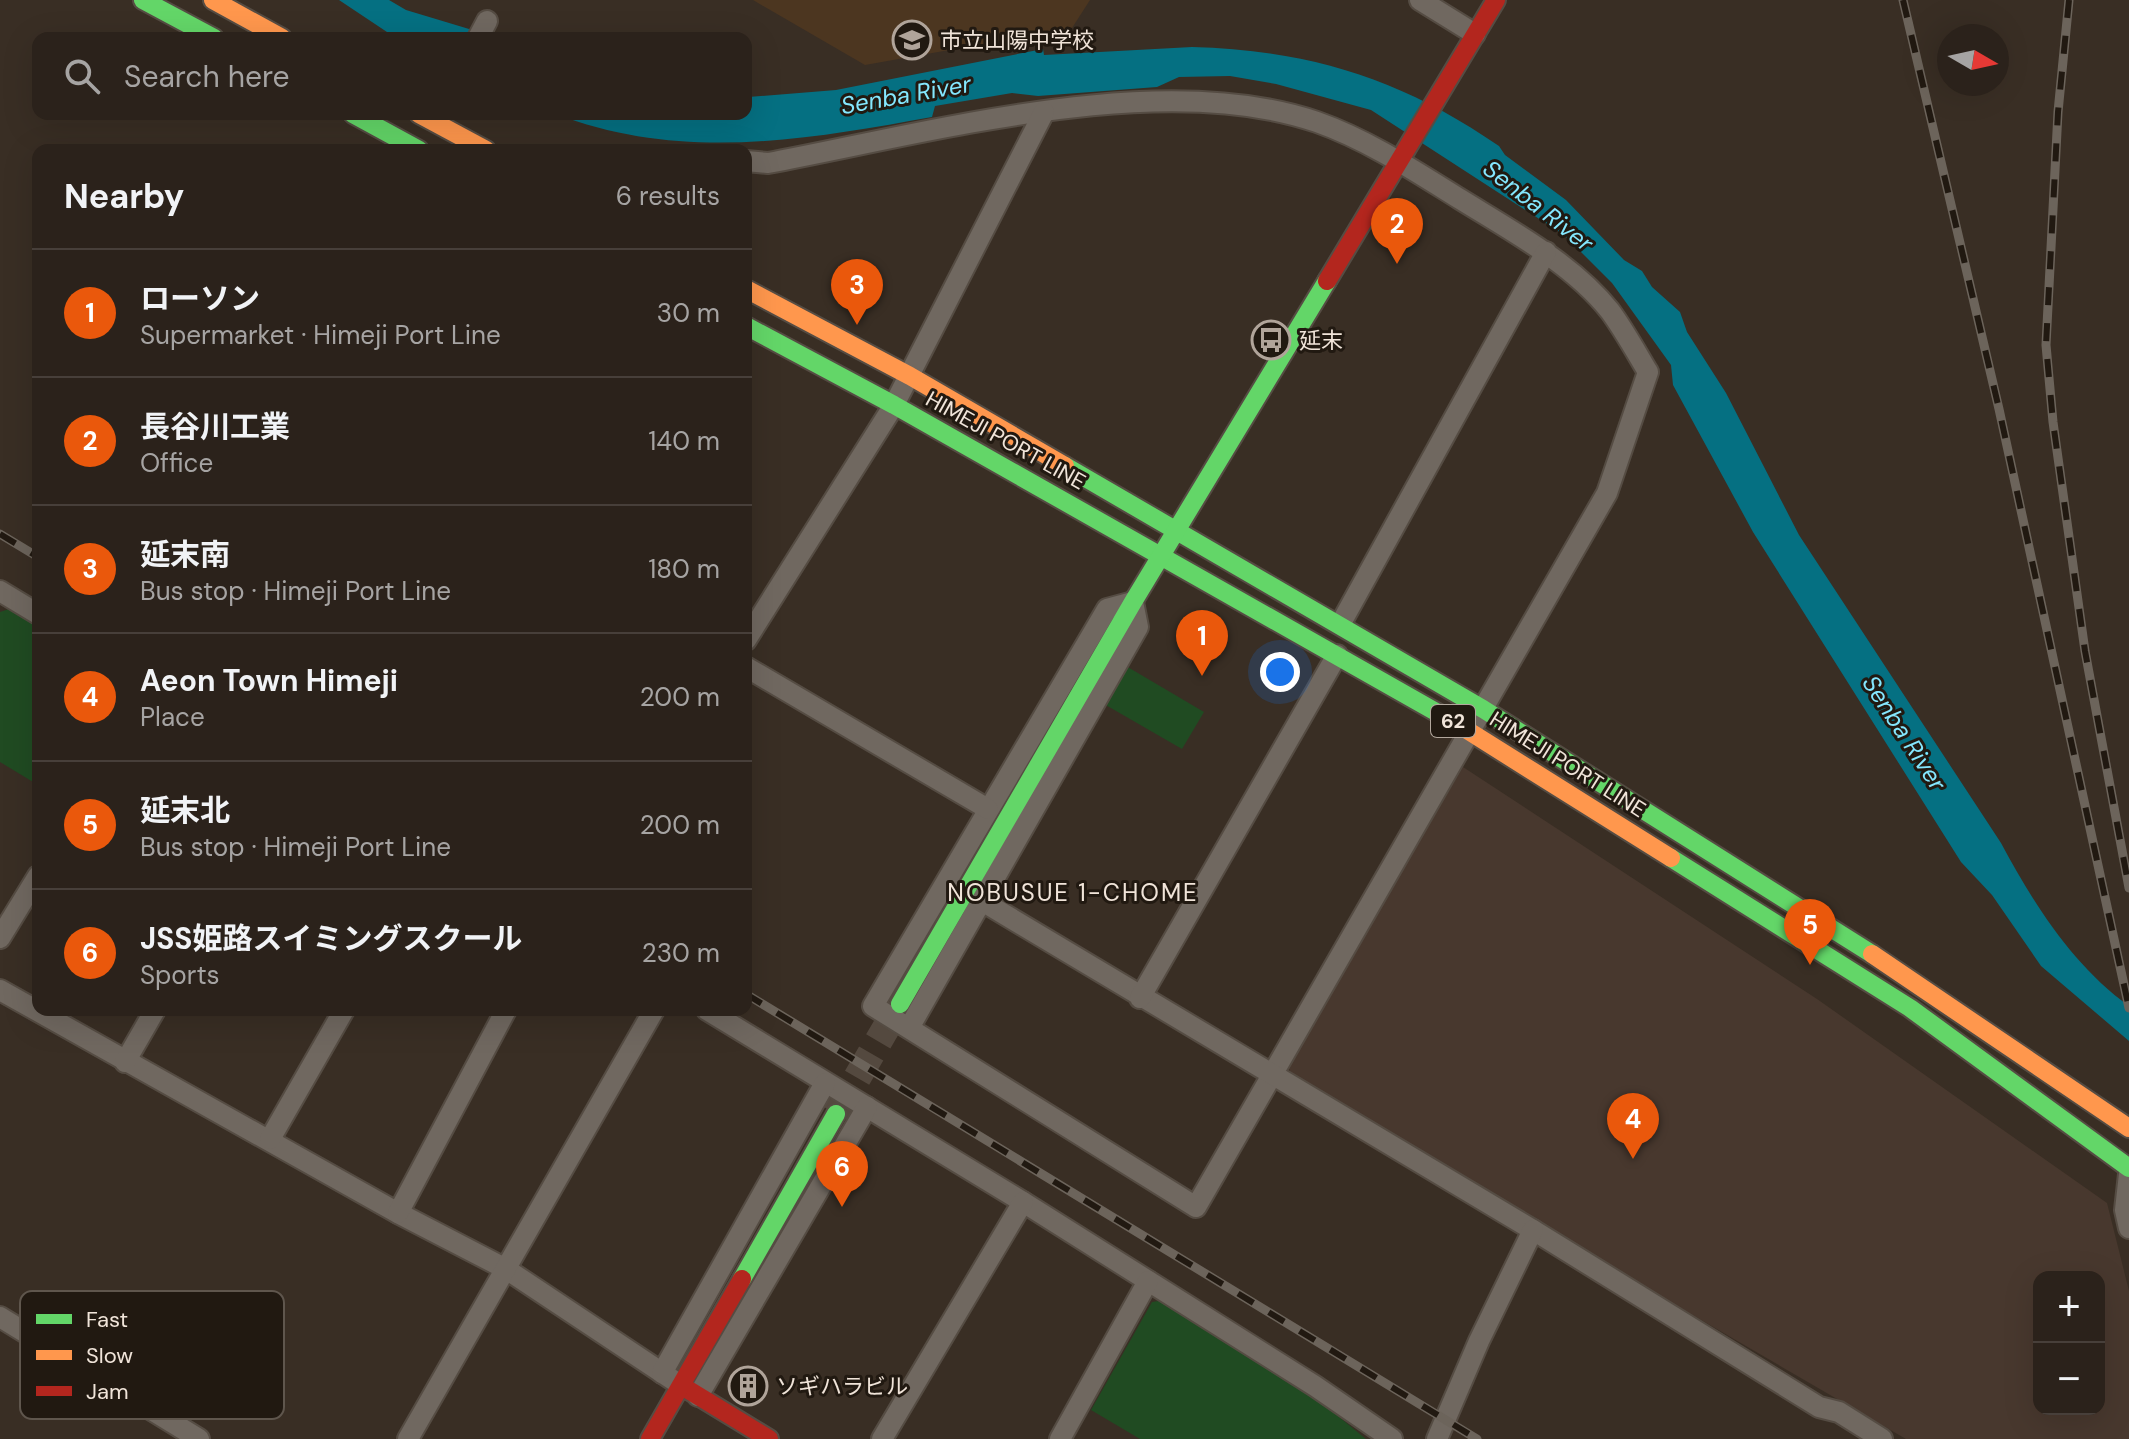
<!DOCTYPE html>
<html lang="en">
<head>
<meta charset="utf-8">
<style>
  :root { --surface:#2b221b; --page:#332a24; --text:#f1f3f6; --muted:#a6a4a3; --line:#473f3a; --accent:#ea580c }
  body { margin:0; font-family:"DM Sans","Noto Sans JP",sans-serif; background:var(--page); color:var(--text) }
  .controls { position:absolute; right:24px; bottom:24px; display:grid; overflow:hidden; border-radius:16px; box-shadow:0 8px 32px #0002 }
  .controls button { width:72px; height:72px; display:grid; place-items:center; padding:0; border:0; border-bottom:2px solid var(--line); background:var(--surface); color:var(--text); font:40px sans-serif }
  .compass { position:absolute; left:1937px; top:24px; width:72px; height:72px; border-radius:50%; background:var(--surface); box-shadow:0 8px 32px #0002; rotate:99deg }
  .you { position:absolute; left:1280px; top:672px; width:28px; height:28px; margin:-20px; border:6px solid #fff; border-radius:50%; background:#1a73e8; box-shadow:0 0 0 12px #1a73e833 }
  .badge { display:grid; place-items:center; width:52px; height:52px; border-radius:50%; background:var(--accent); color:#fff; font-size:26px; font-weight:700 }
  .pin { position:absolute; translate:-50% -66px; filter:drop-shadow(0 2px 4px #0008) }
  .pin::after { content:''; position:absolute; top:42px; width:28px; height:24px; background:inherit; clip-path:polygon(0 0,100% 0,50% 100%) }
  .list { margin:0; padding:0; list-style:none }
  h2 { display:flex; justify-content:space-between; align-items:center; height:104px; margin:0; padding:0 32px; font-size:34px }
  h2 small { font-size:26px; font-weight:400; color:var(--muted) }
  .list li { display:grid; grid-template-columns:52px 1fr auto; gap:24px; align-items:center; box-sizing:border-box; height:128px; padding:0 32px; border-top:2px solid var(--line) }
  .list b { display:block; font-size:30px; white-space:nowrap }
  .list p { margin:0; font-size:26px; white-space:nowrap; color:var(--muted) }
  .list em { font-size:26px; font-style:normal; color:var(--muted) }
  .icon { flex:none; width:44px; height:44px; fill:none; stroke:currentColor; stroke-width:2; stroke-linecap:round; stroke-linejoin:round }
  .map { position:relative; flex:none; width:2129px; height:1439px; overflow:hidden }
  .search { position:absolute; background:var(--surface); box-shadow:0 8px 32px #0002; left:32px; top:32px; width:720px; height:88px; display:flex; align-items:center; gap:20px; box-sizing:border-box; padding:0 28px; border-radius:16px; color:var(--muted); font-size:30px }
  .panel { position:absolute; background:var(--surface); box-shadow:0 8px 32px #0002; left:32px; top:144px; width:720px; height:872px; border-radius:16px }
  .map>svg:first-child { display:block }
</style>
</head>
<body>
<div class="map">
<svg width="2129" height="1439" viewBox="0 0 2129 1439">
  <rect width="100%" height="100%" fill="#392e24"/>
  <path fill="#48382e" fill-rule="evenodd" d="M 1463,767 L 1817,999 L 2107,1203 L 2129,1291 L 2129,1439 L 1906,1439 L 1615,1270 L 1291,1074 L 1288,1065 ZM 2039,1277 L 2099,1277 L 2099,1409 L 2039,1409 Z"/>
  <path fill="#4c3620" d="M 753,0 L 1090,0 L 1072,28 L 865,65 Z"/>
  <g fill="#204b22">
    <path d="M 9,609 L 38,627 L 38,785 L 0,762 L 0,612 Z"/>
    <path d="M 1126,666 L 1204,712 L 1182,749 L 1104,704 Z"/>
    <path d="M 1165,1300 L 1316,1398 L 1366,1439 L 1140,1439 L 1091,1410 L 1152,1302 Z"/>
  </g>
  <g fill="#057082">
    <path d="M 339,0 L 389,0 L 406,10 L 489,35 L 488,38 L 396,38 Z"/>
    <path d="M 1192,47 C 1310,50 1402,79 1499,146 L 1505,155 L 1566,200 L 1624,260 L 1642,271 L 1652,287 L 1680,312 L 1687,332 L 1726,393 L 1799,535 L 2001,843 C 2033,903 2073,966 2129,1006 L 2129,1041 L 2041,966 L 1992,895 L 1961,862 L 1753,532 L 1673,385 L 1671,365 L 1612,283 L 1564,235 L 1371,110 L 1276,84 L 1230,76 L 1179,77 L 1157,87 L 1038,96 L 1012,93 L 935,106 L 932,117 C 805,140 681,162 556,114 L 746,114 L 748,97 L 836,90 L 1043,49 L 1044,55 Z"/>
  </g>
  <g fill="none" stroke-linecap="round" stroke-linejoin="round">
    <path stroke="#54493f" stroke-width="28" stroke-dasharray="28 14" stroke-linecap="butt" d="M 836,1114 L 900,1004"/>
    <g stroke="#554c43" stroke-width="24">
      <g id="street">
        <path d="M 1420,0 L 1475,34"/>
        <path d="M 478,38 L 487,21"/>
        <path d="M 746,161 L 768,163 C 929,133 1160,68 1317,122 C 1368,140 1415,171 1460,199 C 1510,230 1573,264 1610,311 C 1624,330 1636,352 1648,372 L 1607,493 L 1196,1207 L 873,1006 L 1107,609 L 1133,602 L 1138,627 L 909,1028"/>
        <path d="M 0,591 L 38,614"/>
        <path d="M 1341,623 L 1546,252"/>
        <path d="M 746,640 L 894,405 L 1044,112"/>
        <path d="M 746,667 L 988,809"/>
        <path d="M 982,901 L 1533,1230 L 1819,1407 L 1839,1412 L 1882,1439"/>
        <path d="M 0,938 L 38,876"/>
        <path d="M 0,990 L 398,1213 L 506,1269 L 682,1386"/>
        <path d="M 1140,998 L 1337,655"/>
        <path d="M 707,1010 L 1023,1202 L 1315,1386 L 1392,1439"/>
        <path d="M 125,1062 L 155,1010"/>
        <path d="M 270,1139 L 344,1010"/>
        <path d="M 2129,1174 L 2125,1210 L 2129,1228"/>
        <path d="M 398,1213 L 506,1010"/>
        <path d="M 0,1317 L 199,1439"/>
        <path d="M 662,1373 L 825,1083"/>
        <path d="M 698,1396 L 867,1107"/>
        <path d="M 408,1439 L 654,1010"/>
        <path d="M 882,1439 L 1023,1202"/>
        <path d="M 1060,1439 L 1148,1281"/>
        <path d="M 1437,1439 L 1479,1341 L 1533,1230"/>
      </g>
    </g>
    <g stroke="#554c43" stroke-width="22">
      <g id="fast">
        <path d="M 143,0 L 214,38"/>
        <path d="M 353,114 L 419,150"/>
        <path d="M 746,326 L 894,405 L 1459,725"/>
        <path d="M 1065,466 L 1483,709 L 1872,954"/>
        <path d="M 1671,858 L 1910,1008 L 2129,1168"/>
        <path d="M 900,1004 L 1133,602 L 1327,281"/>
        <path d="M 742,1279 L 836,1114"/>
      </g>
    </g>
    <g stroke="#554c43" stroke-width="22">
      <g id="slow">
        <path d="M 213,0 L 282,38"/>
        <path d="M 419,114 L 486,150"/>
        <path d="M 746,289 L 910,376 L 1065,466"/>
        <path d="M 1459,725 L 1671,858"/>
        <path d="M 1872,954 L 2129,1128"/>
      </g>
    </g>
    <g stroke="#554c43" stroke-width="22">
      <g id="jam">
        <path d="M 1327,281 L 1496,0"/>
        <path d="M 682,1386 L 769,1439"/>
        <path d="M 650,1439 L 742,1279"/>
      </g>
    </g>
    <use href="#street" stroke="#706860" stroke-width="20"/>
    <use href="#fast" stroke="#63d668" stroke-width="18"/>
    <use href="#slow" stroke="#ff974d" stroke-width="18"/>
    <use href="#jam" stroke="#b3261e" stroke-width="18"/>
    <g stroke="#6c645b" stroke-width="9">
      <g id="rail">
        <path d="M 1903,0 L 1999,409 L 2129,1008"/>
        <path d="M 2069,0 L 2058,112 L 2046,345 L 2053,422 L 2085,651 L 2129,888"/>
        <path d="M 0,534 L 38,557"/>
        <path d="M 746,994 L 1477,1439"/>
      </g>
    </g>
    <use href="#rail" stroke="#211911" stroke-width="6" stroke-dasharray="18" stroke-linecap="butt"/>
  </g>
  <defs>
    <g id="school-ring" transform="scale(2)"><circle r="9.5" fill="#211911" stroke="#b0a49a" stroke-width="1.5"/><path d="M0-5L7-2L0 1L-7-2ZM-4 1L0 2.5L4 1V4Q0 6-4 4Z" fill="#b0a49a"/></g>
    <g id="bus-ring" transform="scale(2)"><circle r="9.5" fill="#211911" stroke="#b0a49a" stroke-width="1.5"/><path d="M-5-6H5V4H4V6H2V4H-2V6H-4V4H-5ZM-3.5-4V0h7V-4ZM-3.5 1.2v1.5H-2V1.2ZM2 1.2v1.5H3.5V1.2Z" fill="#b0a49a"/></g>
    <g id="building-ring" transform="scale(2)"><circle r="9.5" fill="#211911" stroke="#b0a49a" stroke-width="1.5"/><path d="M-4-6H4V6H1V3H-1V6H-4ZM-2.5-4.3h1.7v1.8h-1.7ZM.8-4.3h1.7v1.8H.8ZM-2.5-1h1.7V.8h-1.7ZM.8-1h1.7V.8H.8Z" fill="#b0a49a"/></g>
  </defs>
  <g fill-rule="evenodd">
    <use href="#school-ring" x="912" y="40"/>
    <use href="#bus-ring" x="1271" y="340"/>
    <use href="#building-ring" x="748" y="1386"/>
  </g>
  <g text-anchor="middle" stroke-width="6" stroke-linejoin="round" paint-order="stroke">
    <rect fill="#211911" stroke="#b2a79d" stroke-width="2" x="1431" y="705" width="44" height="32" rx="6"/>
    <g font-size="20" font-weight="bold" fill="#f0e4d9">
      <text x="1453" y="728">62</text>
    </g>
    <g font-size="22" fill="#f0e4d9" stroke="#211911" text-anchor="start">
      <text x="940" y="48">市立山陽中学校</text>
      <text x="1299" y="348">延末</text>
      <text x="776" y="1394">ソギハラビル</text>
    </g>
    <g font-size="22" fill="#f0e4d9" stroke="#211911">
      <text transform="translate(1006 440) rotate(29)" y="8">HIMEJI PORT LINE</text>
      <text transform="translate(1568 764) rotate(32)" y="8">HIMEJI PORT LINE</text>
    </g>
    <g font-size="24" font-style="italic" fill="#84e7fe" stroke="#211911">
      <text transform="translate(906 95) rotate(-10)" y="8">Senba River</text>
      <text transform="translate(1538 206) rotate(38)" y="8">Senba River</text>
      <text transform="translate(1904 733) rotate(57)" y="8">Senba River</text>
    </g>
    <g font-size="24" letter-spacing="2" fill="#f0e4d9" stroke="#211911">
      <text x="1073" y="901">NOBUSUE 1-CHOME</text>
    </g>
  </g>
  <rect x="20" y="1291" width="264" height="128" rx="12" fill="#211911" stroke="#5f564d" stroke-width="2"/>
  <rect x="36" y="1314" width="36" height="10" fill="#63d668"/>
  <rect x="36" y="1350" width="36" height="10" fill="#ff974d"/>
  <rect x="36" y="1386" width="36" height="10" fill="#b3261e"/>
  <g font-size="22" fill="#f0e4d9">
    <text x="86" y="1327">Fast</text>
    <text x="86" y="1363">Slow</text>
    <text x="86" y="1399">Jam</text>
  </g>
</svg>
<div class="controls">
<button>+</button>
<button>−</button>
</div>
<svg class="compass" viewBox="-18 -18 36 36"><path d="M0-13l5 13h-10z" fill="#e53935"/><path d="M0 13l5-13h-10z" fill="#a6a4a3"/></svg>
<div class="you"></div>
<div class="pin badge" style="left:1202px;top:676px">1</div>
<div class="pin badge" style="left:1397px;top:264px">2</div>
<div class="pin badge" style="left:857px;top:325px">3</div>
<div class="pin badge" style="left:1633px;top:1159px">4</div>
<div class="pin badge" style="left:1810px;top:965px">5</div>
<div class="pin badge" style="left:842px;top:1207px">6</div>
<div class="search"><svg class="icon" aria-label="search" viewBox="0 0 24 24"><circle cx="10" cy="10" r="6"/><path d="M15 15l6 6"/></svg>Search here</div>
<section class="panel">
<h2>Nearby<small>6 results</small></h2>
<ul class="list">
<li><span class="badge">1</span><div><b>ローソン</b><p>Supermarket · Himeji Port Line</p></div><em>30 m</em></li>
<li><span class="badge">2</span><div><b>長谷川工業</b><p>Office</p></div><em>140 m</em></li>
<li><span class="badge">3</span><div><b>延末南</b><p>Bus stop · Himeji Port Line</p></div><em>180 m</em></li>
<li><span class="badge">4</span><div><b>Aeon Town Himeji</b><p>Place</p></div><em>200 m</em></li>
<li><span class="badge">5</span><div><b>延末北</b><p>Bus stop · Himeji Port Line</p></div><em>200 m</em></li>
<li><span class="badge">6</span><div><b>JSS姫路スイミングスクール</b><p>Sports</p></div><em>230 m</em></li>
</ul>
</section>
</div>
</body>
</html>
